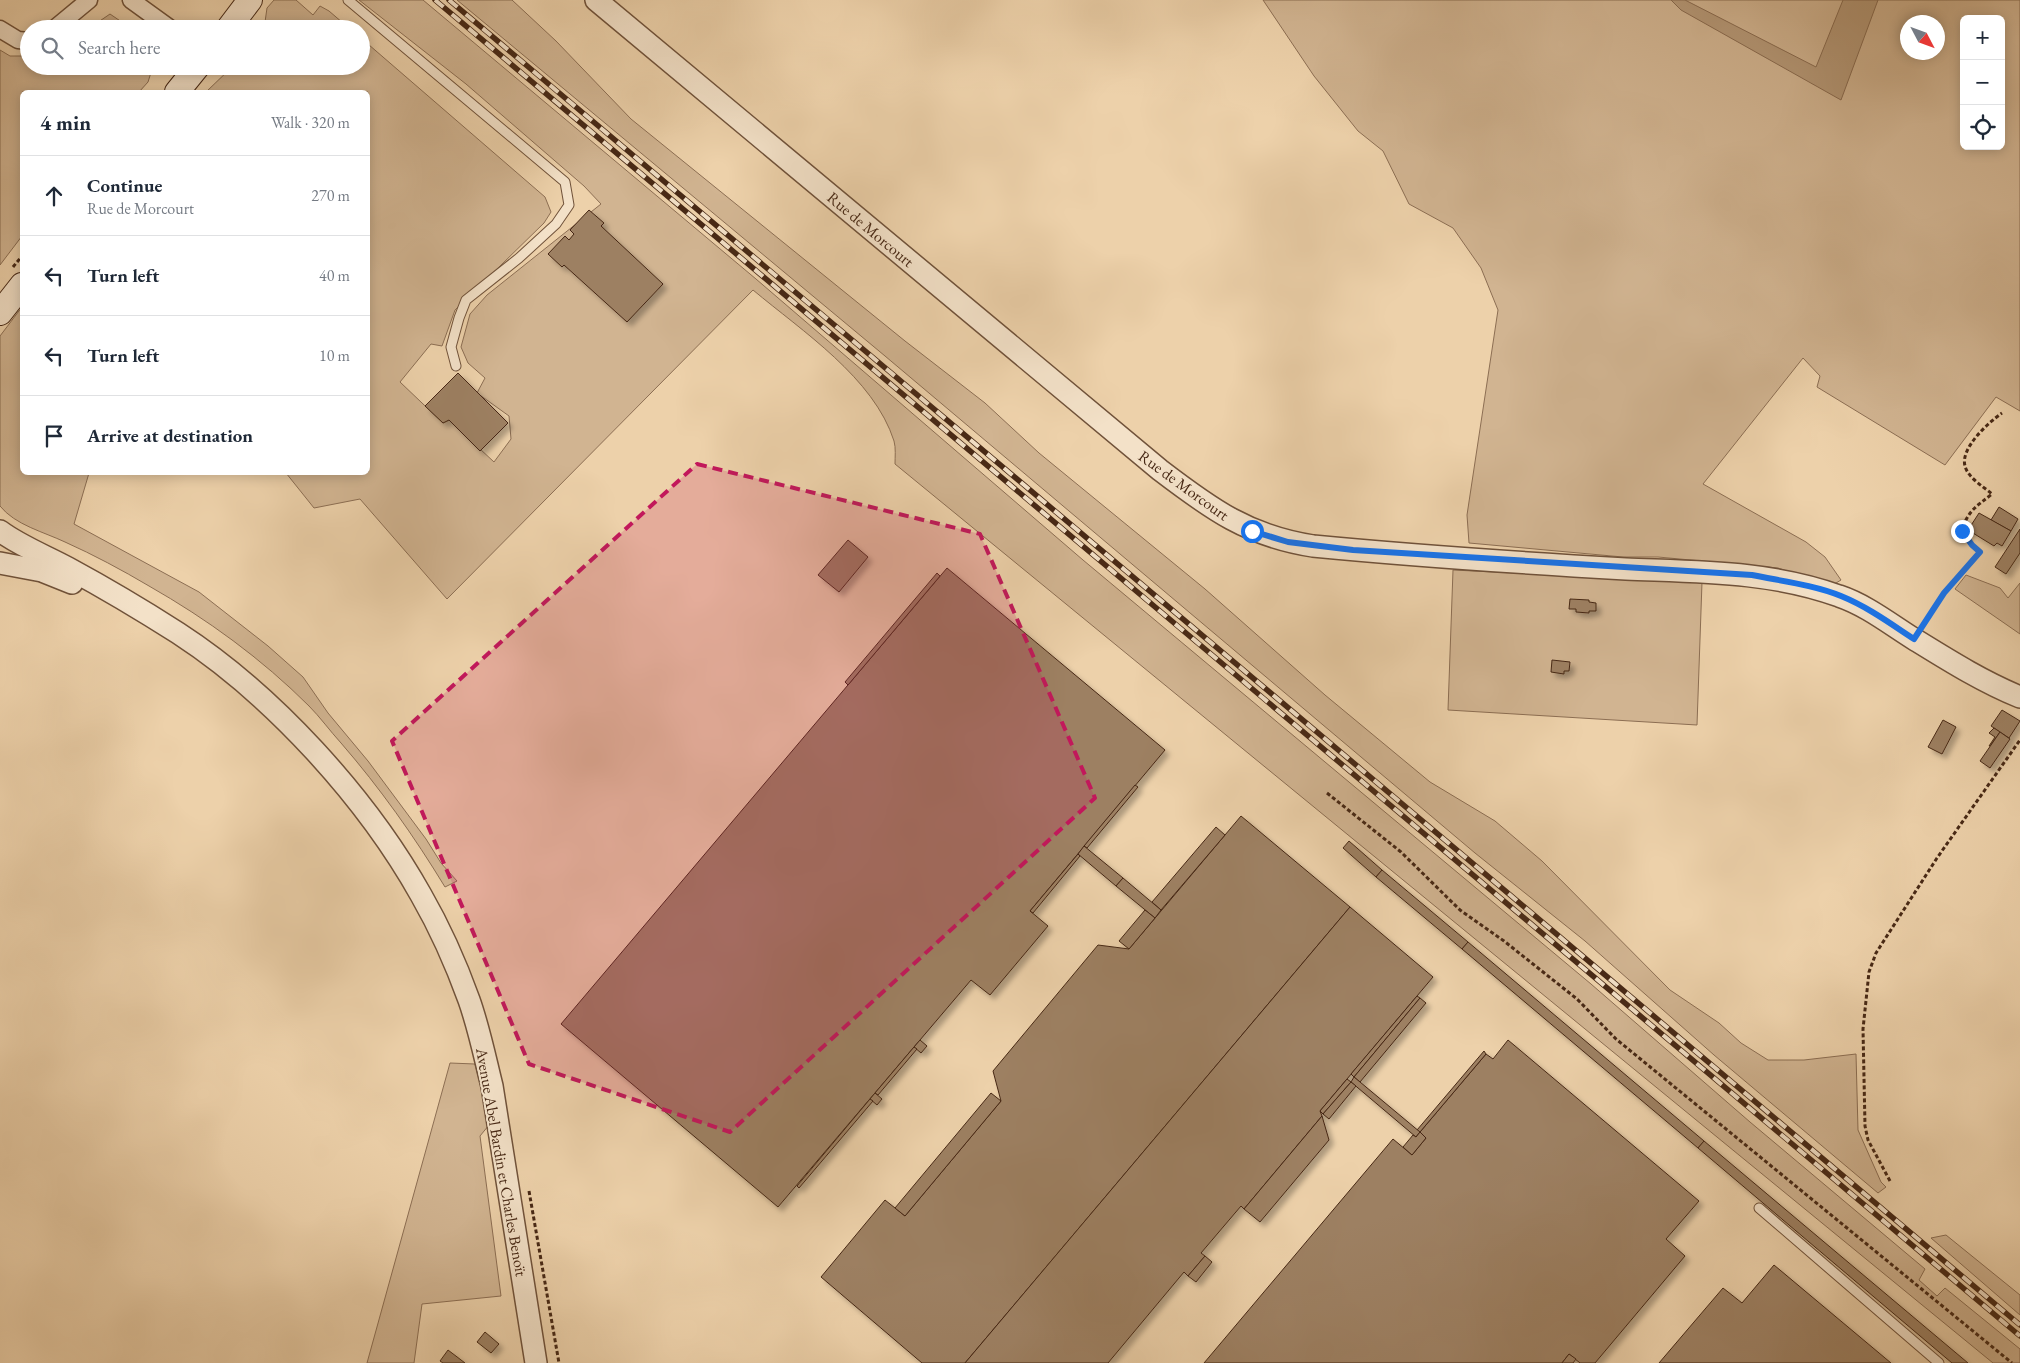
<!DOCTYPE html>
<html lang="en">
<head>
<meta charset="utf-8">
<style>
  :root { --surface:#fff; --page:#f6f6f7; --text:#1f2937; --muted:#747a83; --line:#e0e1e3 }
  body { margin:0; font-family:"EB Garamond",serif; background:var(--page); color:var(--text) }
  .controls { position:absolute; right:15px; top:15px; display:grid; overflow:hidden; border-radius:8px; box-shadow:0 2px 12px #0003 }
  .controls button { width:45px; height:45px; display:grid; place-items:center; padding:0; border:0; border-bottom:1px solid var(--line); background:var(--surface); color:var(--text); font:25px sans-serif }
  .compass { position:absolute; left:1900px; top:15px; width:45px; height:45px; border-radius:50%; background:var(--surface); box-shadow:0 2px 12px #0003; rotate:131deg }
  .stop { position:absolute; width:15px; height:15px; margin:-11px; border:4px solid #1a73e8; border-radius:50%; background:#fff }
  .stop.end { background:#1a73e8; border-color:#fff; box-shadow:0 1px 5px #0008 }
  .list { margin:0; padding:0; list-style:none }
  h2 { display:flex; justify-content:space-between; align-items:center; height:65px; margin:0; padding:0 20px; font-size:21px }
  h2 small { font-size:16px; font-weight:400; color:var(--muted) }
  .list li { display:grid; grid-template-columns:32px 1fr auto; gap:15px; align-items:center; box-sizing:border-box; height:80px; padding:0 20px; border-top:1px solid var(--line) }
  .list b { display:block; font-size:19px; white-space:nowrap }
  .list p { margin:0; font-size:16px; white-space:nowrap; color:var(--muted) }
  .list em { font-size:16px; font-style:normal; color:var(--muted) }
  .icon { flex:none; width:28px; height:28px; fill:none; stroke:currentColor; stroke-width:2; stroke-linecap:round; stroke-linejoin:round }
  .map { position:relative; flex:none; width:2020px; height:1363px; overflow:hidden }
  .search { position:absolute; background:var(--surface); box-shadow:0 2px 12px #0003; left:20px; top:20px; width:350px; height:55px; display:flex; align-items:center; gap:12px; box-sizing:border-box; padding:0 18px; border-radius:28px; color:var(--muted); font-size:19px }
  .panel { position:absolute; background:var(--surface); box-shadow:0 2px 12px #0003; left:20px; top:90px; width:350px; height:385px; border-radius:8px }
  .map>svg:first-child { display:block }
</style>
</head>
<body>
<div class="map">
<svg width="2020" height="1363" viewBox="0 0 2020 1363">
  <defs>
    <filter id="shadow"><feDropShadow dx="4.5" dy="4.5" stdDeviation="2.5" flood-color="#0004"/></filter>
  </defs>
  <rect width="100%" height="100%" fill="#edd1aa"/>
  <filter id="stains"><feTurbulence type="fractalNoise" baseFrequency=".004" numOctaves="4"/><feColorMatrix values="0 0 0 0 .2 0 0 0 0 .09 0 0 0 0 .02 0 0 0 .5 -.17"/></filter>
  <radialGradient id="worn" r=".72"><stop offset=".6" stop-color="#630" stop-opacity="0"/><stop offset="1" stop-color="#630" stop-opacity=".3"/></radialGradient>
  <g fill="#d1b491" stroke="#8c6e53" fill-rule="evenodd">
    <path d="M 274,0 L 296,0 L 313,15 L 320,6 L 329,11 L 350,29 L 264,29 L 267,8 Z"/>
    <path d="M 359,0 L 423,0 L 756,279 L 1083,560 L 1591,984 L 1750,1122 L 1925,1269 L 1919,1280 L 1937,1296 L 1945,1288 L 2020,1349 L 2020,1363 L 1993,1363 L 895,464 C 895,457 896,448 894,441 C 874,378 802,331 753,290 L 447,599 L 360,499 L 314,508 L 286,473 L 368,472 L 368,92 L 206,92 L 233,66 L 361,66 L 361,38 L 545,197 L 551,212 L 544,223 L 455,310 L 442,346 L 431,344 L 400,382 L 443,423 L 449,420 L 494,462 L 511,439 L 509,416 L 477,393 L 485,378 L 468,363 L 461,347 L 470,314 L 487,295 L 601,204 L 584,186 L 466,84 Z"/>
    <path d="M 457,0 L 512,0 L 556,41 L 631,119 L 905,341 L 985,403 L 1039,453 L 1205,589 L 1325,695 L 1430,782 L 1495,821 L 1542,861 L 1670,990 L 1719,1023 L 1741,1043 L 1768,1060 L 1804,1060 L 1856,1054 L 1858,1130 L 1881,1182 L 1886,1187 L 1878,1193 L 1714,1055 L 1585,941 L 1475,853 L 885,356 Z"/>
    <path d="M 1263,0 L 2020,0 L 2020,411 L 1996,397 L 1945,465 L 1817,387 L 1820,376 L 1803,358 L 1703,484 L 1806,542 L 1825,557 L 1841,580 L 1831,586 L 1778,568 L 1658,557 L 1623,557 L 1469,543 L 1467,515 L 1498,310 L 1481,268 L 1453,228 L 1409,204 L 1383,151 L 1358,131 L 1314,76 ZM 1964,19 L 2001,19 L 2001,146 L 1964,146 ZM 1908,22 L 1938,22 L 1938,52 L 1908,52 Z"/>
    <path d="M 110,14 L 132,29 L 88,29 Z"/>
    <path d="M 0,50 L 10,56 L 29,56 L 29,66 L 153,66 L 148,82 L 139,92 L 22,92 L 22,236 L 0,265 Z"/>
    <path d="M 22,307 L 22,472 L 89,473 L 74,524 L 199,592 L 268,646 L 303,677 L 328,713 L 368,761 L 426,839 L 441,863 L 457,881 L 445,887 C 414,836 380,788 341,743 C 330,731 320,717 309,706 C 262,659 207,619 149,586 C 122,570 94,555 65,542 C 44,532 15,525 0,506 L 0,336 Z"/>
    <path d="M 1453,570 L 1702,582 L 1697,725 L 1448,710 Z"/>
    <path d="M 1966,575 L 2000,588 L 2008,598 L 2020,583 L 2020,634 L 1955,589 Z"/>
    <path d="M 450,1063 L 475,1064 L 484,1099 L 489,1125 L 480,1136 L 501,1296 L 422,1304 L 414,1363 L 367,1363 Z"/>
    <path d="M 1946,1235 L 2020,1295 L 2020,1315 L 1931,1238 Z"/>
  </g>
  <path fill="#b59877" stroke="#896b50" d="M 1671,0 L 1685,0 L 1816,67 L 1843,0 L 1878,0 L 1841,100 L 1681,10 Z"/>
  <g fill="#9d8062" stroke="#472815" filter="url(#shadow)">
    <path d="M 589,210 L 604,223 L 601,226 L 663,284 L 627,322 L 564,265 L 562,267 L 548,254 L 565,236 L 569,240 L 574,234 L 570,230 Z"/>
    <path d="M 458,373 L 508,423 L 480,451 L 449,420 L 443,423 L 425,406 Z"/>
    <path d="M 1999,507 L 2018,519 L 2011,531 L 1991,520 Z"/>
    <path d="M 1979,513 L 2011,531 L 2002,546 L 1997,543 L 1994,546 L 1968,530 Z"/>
    <path d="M 2020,529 L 2020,553 L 2006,574 L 1995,567 Z"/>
    <path d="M 848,540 L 868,557 L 839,592 L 818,575 Z"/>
    <path d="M 947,568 L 1165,750 L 1030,911 L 1048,926 L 990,995 L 971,980 L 778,1207 L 561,1024 Z"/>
    <path d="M 937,573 L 940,576 L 848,685 L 845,682 Z"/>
    <path d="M 1570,599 L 1589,600 L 1589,602 L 1596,603 L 1596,611 L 1589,611 L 1589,613 L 1576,612 L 1576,609 L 1569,609 Z"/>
    <path d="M 1552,660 L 1570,662 L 1569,671 L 1564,671 L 1564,674 L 1551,672 Z"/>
    <path d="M 2002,710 L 2020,721 L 2009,738 L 1991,726 Z"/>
    <path d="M 1943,720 L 1956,727 L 1942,754 L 1928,747 Z"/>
    <path d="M 1994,728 L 2000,732 L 1990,746 L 1989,746 L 1995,737 L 1989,733 Z"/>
    <path d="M 2000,732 L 2010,739 L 1990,768 L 1980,761 Z"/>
    <path d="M 1135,785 L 1138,787 L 1087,848 L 1084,846 Z"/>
    <path d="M 1241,816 L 1350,907 L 965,1363 L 922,1363 L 821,1277 L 885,1200 L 905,1216 L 1001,1101 L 993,1071 L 1098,945 L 1129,949 Z"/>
    <path d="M 1216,827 L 1225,835 L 1161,910 L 1152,902 Z"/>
    <path d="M 1349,841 L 1382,870 L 1376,877 L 1343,848 Z"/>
    <path d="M 1084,846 L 1123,878 L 1116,886 L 1078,854 Z"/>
    <path d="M 1078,854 L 1080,856 L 1033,913 L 1030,911 Z"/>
    <path d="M 1382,870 L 1468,942 L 1462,949 L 1376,877 Z"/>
    <path d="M 1123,878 L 1161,910 L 1155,918 L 1116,886 Z"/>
    <path d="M 1350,907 L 1433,977 L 1320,1111 L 1322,1116 L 1244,1209 L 1241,1206 L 1201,1253 L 1205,1256 L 1188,1276 L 1184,1272 L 1108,1363 L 965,1363 Z"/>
    <path d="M 1145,910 L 1155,918 L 1129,949 L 1119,941 Z"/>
    <path d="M 1468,942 L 1704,1141 L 1698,1148 L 1462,949 Z"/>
    <path d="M 1417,996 L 1420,998 L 1354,1077 L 1351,1074 Z"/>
    <path d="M 1420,998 L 1426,1003 L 1360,1082 L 1354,1077 Z"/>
    <path d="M 920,1040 L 927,1046 L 921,1053 L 914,1047 Z"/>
    <path d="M 1508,1040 L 1699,1201 L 1666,1239 L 1685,1256 L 1595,1363 L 1580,1363 L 1569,1354 L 1562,1363 L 1204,1363 L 1393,1139 L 1412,1155 L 1426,1138 L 1420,1132 L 1486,1054 L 1493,1059 Z"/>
    <path d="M 914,1047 L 917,1049 L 878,1095 L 875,1093 Z"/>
    <path d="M 1484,1051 L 1486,1054 L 1420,1132 L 1417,1130 Z"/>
    <path d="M 1354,1077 L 1420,1132 L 1416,1137 L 1351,1082 Z"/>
    <path d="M 1347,1079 L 1351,1082 L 1323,1114 L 1320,1111 Z"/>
    <path d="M 1351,1082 L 1356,1086 L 1329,1119 L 1323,1114 Z"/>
    <path d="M 875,1093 L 882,1099 L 877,1105 L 870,1099 Z"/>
    <path d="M 991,1093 L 1001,1101 L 905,1216 L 895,1208 Z"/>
    <path d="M 870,1099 L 873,1101 L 799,1188 L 797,1186 Z"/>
    <path d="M 1322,1116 L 1329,1140 L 1260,1222 L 1244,1209 Z"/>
    <path d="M 1420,1132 L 1426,1138 L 1412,1155 L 1403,1147 L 1413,1135 L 1416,1137 Z"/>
    <path d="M 1704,1141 L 1968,1363 L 1952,1363 L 1698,1148 Z"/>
    <path d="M 1205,1256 L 1212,1262 L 1196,1282 L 1188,1276 Z"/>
    <path d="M 1774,1265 L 1891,1363 L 1659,1363 L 1723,1288 L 1742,1303 Z"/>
    <path d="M 485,1332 L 499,1344 L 491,1353 L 477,1342 Z"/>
    <path d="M 448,1350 L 465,1363 L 443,1363 L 440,1361 Z"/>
    <path d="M 1569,1354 L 1576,1359 L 1573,1363 L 1562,1363 Z"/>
  </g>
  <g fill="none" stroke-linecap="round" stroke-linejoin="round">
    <g stroke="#70523a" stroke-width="11">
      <g id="service">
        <path d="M 348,0 L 565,182 L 569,205 L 556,224 L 519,258 L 466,300 L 459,318 L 451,347 L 456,366"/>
        <path d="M 1759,1208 L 1939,1363"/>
      </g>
    </g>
    <g stroke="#70523a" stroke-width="19">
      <g id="minor">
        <path d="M 131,0 L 171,29"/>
        <path d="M 0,29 L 18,40 L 29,41"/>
        <path d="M 54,29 L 89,0"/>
      </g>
    </g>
    <g stroke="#70523a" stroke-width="24">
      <g id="tertiary">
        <path d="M 596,0 L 1160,470 C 1211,509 1248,536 1313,546 C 1417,556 1522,563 1626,569 C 1698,572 1770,571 1839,596 C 1866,605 1890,624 1914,639 C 1948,660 1983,682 2020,697"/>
        <path d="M 0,531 C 20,546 46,556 68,568 C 105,588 142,610 178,633 C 272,694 366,797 421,895 C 440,928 456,964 469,1000 C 479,1028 485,1058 492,1086 L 536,1363"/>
        <path d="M 0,563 L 42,571 L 72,583"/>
      </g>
    </g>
    <g stroke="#472815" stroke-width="26">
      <g id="secondary">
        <path d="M 228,29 L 250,0"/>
        <path d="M 177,92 L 198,66"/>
        <path d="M 0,313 L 22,285"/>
      </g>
    </g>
    <g stroke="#472815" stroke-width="3" stroke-dasharray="4 2.5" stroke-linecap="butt">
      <path d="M 13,267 L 22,256"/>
      <path d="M 1925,624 L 1944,593 L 1980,552 L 1971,545 L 1962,531 C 1967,511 1977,506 1992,494 C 1984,487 1968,478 1965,466 C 1960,448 1989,422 2002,413"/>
      <path d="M 1327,793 L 1401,852 L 1460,910 L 1504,941 L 1577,999 L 1616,1039 L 2012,1363"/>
      <path d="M 1890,1181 L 1868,1140 L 1865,1126 L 1863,1029 L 1869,972 L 1876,953 L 1937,858 L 2020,740"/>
      <path d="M 529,1191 L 559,1363"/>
    </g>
    <use href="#service" stroke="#f3e1c8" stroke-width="9"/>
    <use href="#minor" stroke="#f3e1c8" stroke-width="16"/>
    <use href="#tertiary" stroke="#f3e1c8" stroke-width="21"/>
    <use href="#secondary" stroke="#f3e1c8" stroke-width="24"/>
    <g stroke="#472815" stroke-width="5.5">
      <g id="rail">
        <path d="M 435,0 L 2020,1336"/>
        <path d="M 449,0 L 2020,1325"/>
      </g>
    </g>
    <use href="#rail" stroke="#f3e1c8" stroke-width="4" stroke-dasharray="11" stroke-linecap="butt"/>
  </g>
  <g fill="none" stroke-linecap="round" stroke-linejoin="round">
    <path stroke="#1a73e8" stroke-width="6" d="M 1252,531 L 1288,542 L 1353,550 L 1752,575 C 1781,581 1814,585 1841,596 C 1868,607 1891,624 1914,639 L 1944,593 L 1980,552 L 1972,545 L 1962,531"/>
  </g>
  <path fill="#c2185b" fill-opacity="0.2" stroke="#c2185b" stroke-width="4" stroke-dasharray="10 6" stroke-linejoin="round" d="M 697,464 L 980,534 L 1095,798 L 730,1132 L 529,1064 L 392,741 Z"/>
  <g text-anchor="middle" stroke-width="4" stroke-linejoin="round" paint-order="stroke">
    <g font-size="16" fill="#472815" stroke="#f3e1c8">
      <text transform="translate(871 229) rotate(40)" y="6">Rue de Morcourt</text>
      <text transform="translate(1184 485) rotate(36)" y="6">Rue de Morcourt</text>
      <text transform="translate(502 1162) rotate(80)" y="6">Avenue Abel Bardin et Charles Benoït</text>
    </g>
  </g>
  <rect width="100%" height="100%" filter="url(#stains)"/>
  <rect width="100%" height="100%" fill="url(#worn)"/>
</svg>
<div class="controls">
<button>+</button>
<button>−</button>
<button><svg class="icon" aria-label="locate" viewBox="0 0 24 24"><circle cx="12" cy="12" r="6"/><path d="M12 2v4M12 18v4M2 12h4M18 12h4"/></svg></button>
</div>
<svg class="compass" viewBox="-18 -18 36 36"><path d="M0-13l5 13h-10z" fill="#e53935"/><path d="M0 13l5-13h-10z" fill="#747a83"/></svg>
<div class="stop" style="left:1252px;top:531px"></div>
<div class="stop end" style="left:1962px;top:531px"></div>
<div class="search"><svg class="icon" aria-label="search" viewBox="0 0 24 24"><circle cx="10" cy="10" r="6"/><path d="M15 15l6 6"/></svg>Search here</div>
<section class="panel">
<h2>4 min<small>Walk · 320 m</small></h2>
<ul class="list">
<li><svg class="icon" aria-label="ahead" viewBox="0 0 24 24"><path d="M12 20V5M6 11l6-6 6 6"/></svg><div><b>Continue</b><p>Rue de Morcourt</p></div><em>270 m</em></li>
<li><svg class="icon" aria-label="left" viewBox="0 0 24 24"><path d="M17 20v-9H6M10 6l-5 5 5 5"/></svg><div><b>Turn left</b></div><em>40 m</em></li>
<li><svg class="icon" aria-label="left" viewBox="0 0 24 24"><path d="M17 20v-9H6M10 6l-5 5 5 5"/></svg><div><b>Turn left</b></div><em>10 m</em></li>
<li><svg class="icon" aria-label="arrive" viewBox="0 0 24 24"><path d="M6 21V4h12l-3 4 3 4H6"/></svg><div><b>Arrive at destination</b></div></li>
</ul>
</section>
</div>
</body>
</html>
